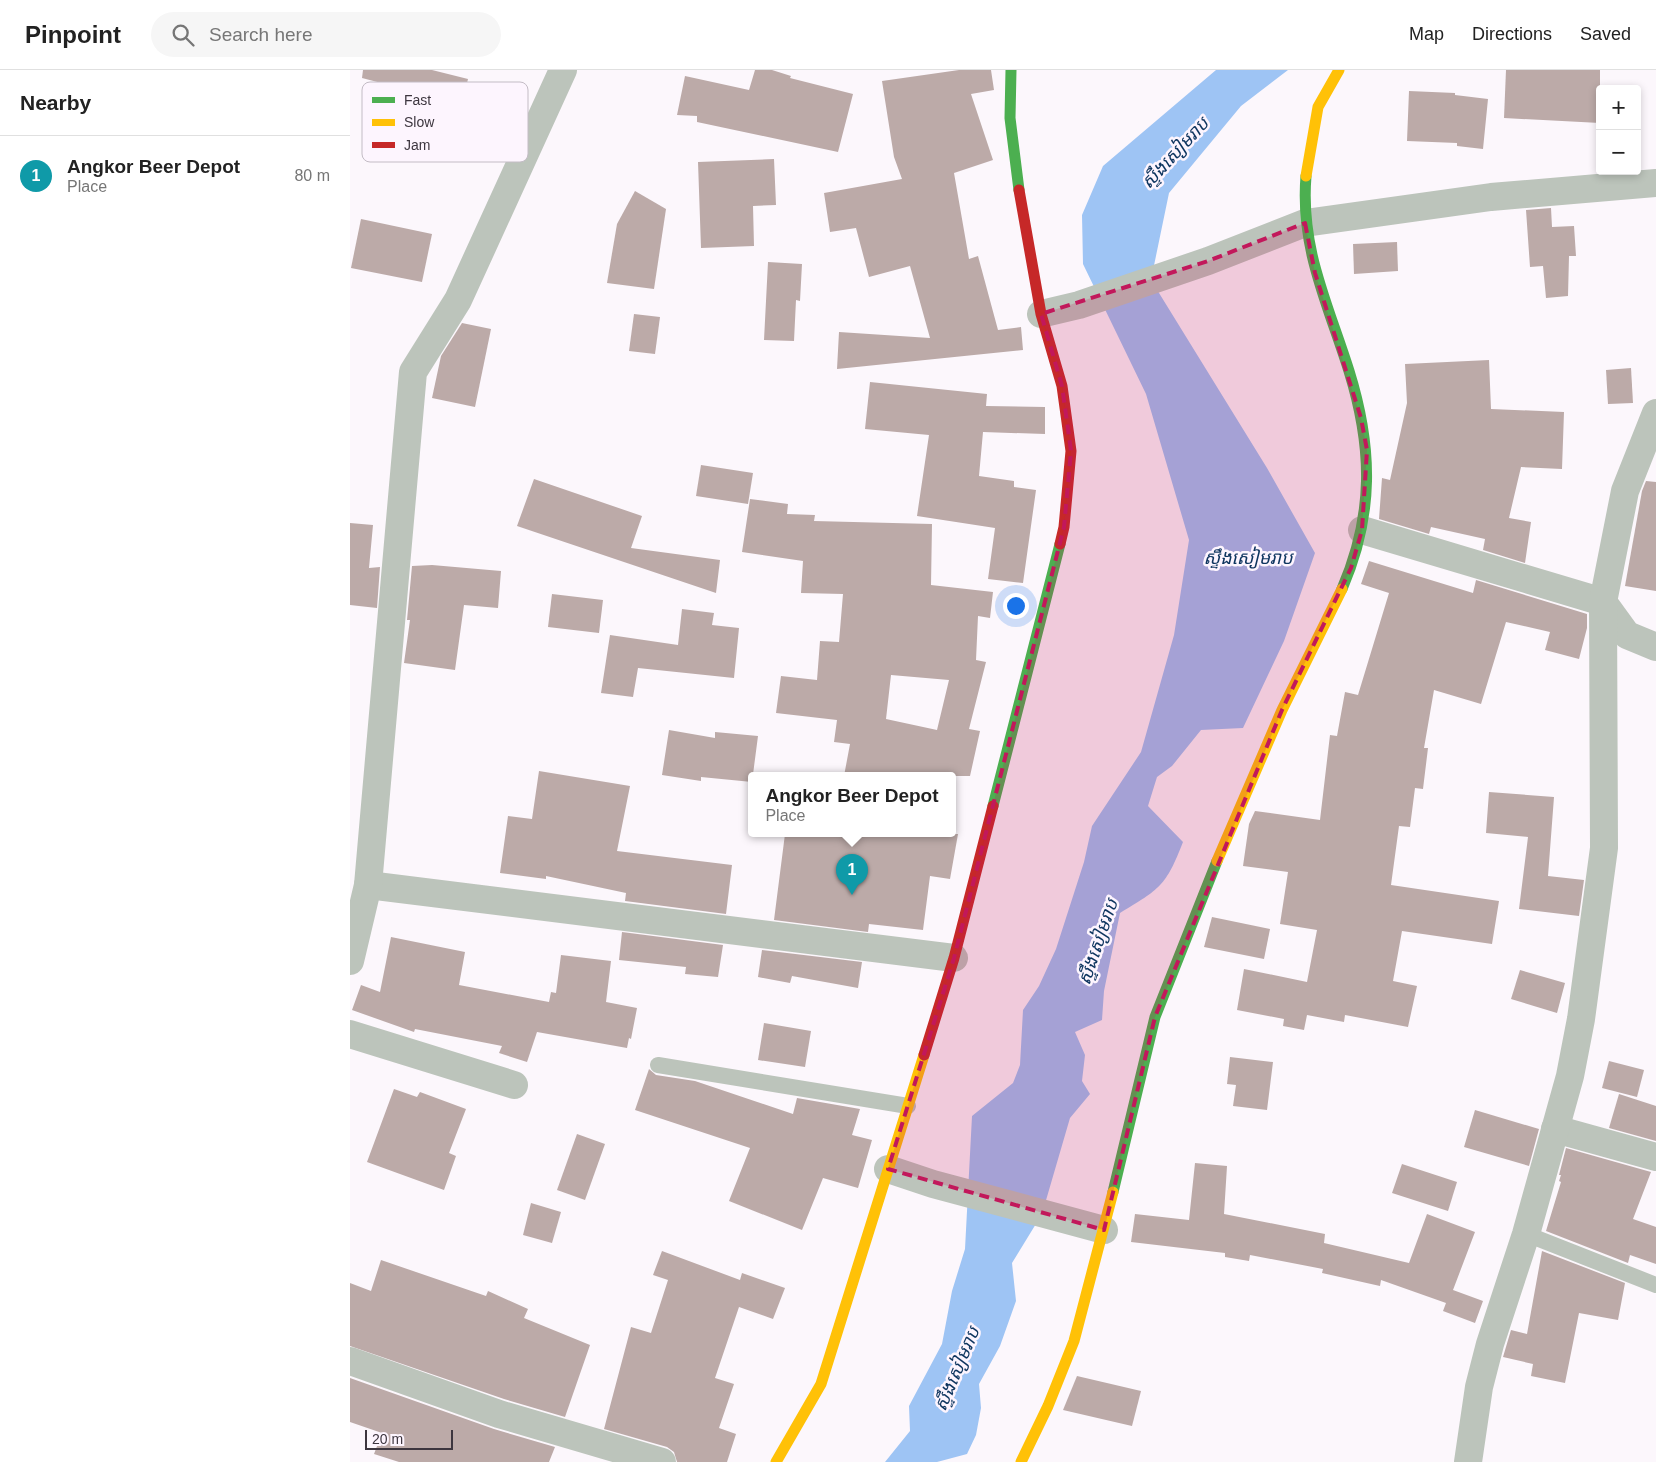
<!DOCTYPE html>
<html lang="en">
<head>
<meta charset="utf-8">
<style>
  :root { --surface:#fff; --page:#f6f6f6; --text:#222; --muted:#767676; --line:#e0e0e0; --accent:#db2777 }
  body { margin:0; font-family:Arial,"Noto Sans Khmer",sans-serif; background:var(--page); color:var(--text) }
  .controls { position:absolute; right:15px; top:15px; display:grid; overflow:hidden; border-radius:5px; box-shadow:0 2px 8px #0003 }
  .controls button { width:45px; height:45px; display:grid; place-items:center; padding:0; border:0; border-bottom:1px solid var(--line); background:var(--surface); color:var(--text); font:25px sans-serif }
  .scale { position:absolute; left:15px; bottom:12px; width:88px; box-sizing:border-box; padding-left:5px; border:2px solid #3d363f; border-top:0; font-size:14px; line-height:18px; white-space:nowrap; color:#3d363f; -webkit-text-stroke:4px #fdf5fe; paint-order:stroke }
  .you { position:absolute; left:665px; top:535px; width:18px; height:18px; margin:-12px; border:4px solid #fff; border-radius:50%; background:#1a73e8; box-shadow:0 0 0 8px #1a73e833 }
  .badge { display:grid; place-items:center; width:32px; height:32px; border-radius:50%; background:var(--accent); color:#fff; font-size:16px; font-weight:700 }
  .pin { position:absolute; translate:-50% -41px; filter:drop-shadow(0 1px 2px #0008) }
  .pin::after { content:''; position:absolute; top:26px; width:18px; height:15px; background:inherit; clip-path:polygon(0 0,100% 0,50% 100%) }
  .popup { position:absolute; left:398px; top:702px; width:208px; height:65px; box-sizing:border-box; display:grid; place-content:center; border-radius:5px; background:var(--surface); filter:drop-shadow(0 1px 4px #0005); font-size:16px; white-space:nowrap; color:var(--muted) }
  .popup b { font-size:19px; color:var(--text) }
  .popup::after { content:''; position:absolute; left:50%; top:100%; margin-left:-10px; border:10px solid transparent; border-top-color:var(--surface) }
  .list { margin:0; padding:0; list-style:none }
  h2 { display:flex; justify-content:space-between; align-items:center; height:65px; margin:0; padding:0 20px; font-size:21px }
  h2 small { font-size:16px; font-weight:400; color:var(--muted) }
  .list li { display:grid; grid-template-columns:32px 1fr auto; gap:15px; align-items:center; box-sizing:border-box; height:80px; padding:0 20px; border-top:1px solid var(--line) }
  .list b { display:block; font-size:19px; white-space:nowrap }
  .list p { margin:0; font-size:16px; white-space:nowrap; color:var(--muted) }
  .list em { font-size:16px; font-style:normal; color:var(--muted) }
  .icon { flex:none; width:28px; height:28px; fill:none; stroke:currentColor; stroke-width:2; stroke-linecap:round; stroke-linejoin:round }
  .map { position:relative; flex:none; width:1306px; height:1392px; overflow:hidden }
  header { display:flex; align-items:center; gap:30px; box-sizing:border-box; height:70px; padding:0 25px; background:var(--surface); border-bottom:1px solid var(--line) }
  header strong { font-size:24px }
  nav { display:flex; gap:28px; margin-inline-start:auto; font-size:18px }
  .search { width:350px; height:45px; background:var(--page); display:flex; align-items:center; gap:12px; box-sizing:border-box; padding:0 18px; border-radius:28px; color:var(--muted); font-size:19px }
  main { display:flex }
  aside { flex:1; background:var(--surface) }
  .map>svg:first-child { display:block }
</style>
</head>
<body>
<header>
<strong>Pinpoint</strong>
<div class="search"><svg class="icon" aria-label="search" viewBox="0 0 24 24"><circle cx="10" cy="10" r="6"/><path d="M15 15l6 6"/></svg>Search here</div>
<nav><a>Map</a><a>Directions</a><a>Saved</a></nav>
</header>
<main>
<aside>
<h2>Nearby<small></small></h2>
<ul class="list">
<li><span class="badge" style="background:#0f9aa8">1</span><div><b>Angkor Beer Depot</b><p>Place</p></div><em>80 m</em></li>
</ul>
</aside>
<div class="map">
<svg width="1306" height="1392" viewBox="0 0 1306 1392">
  <rect width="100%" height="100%" fill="#fcf7fc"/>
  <path fill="#9ec4f4" d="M 866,0 L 938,0 L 891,36 L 819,123 L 801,210 L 917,398 L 965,483 L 934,571 L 893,658 L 851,660 L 822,696 L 807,707 L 798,736 L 833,772 C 816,816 810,819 770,843 L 754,921 L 752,950 L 725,962 L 735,985 L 732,1011 L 740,1024 L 720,1048 L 692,1144 L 662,1193 L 666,1231 L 650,1276 L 629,1314 L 631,1338 L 626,1365 L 617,1384 L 587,1392 L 535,1392 L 560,1361 L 559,1336 L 592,1274 L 602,1221 L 615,1179 L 622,1046 L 663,1013 L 670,995 L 673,940 L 689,916 L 706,879 L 734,792 L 742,756 L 791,682 L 824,565 L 839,470 L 796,324 L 733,194 L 732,145 L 753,96 Z"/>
  <g fill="#bcaaa8" fill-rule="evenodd">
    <path d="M 13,0 L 82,0 L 118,9 L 112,34 L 12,8 Z"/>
    <path d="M 405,0 L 422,0 L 441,6 L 440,8 L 503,24 L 488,82 L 347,52 L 347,46 L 327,45 L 335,6 L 399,20 Z"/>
    <path d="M 609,0 L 641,0 L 644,20 L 621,24 L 643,90 L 604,103 L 619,189 L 628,186 L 648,260 L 671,257 L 673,280 L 487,299 L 489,262 L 580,268 L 560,196 L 519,207 L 506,158 L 480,162 L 474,123 L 552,109 L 544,87 L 532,11 Z"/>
    <path d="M 1156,0 L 1250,0 L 1250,53 L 1154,48 Z"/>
    <path d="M 1059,21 L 1105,23 L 1105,25 L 1138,29 L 1133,79 L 1107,76 L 1107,73 L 1057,71 Z"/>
    <path d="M 424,89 L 426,135 L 403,136 L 404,176 L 351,178 L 348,92 Z"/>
    <path d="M 285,121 L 316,139 L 304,219 L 257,213 L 267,154 Z"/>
    <path d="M 1201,138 L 1202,157 L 1224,156 L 1226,186 L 1219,186 L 1218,226 L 1196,228 L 1193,196 L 1180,197 L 1176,140 Z"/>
    <path d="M 11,149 L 82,164 L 72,212 L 1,198 Z"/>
    <path d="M 1047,172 L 1048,201 L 1004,204 L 1003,174 Z"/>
    <path d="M 418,192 L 452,194 L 450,231 L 446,230 L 444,271 L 414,270 Z"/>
    <path d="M 284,244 L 310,247 L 305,284 L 279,281 Z"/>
    <path d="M 112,253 L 141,259 L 125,337 L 82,328 L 91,286 Z"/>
    <path d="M 1139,290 L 1141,339 L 1214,342 L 1212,399 L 1171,397 L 1159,448 L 1181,452 L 1175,493 L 1133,480 L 1135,469 L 1081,457 L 1079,464 L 1029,449 L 1032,408 L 1040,410 L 1057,333 L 1055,294 Z"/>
    <path d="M 1281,298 L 1283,333 L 1258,334 L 1256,300 Z"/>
    <path d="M 520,312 L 637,324 L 636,336 L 695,337 L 695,364 L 633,362 L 629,406 L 664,411 L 664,417 L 686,420 L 673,513 L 638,509 L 645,458 L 567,446 L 579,365 L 515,359 Z"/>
    <path d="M 351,395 L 403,403 L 398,434 L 346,426 Z"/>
    <path d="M 184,409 L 292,446 L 281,478 L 370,490 L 366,523 L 167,456 Z"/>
    <path d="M 1296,411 L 1306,412 L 1306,521 L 1275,516 L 1292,421 Z"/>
    <path d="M 400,429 L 438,434 L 437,444 L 465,445 L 464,451 L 582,454 L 581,515 L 643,522 L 640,548 L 628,546 L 626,590 L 636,592 L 619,659 L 630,661 L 620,706 L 494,706 L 500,674 L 484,672 L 487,650 L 426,643 L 431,606 L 467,610 L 470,571 L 489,572 L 493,524 L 451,523 L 453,491 L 392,482 ZM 541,605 L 599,610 L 587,660 L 536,649 Z"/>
    <path d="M 0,453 L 23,455 L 19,498 L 30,497 L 27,538 L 0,535 Z"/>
    <path d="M 1019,491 L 1123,523 L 1126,510 L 1237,544 L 1237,558 L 1229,589 L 1195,580 L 1200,562 L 1156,552 L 1131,634 L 1084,620 L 1074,678 L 1078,678 L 1073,719 L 1065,718 L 1060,757 L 1049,756 L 1041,815 L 1149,831 L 1142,874 L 1052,861 L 1043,911 L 1067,916 L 1058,957 L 995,945 L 994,952 L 957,945 L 954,960 L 933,956 L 934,949 L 887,940 L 894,899 L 957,912 L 967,860 L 930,854 L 938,802 L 893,796 L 899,754 L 905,741 L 970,750 L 980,665 L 987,666 L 995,622 L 1008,625 L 1039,523 L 1011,514 Z"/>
    <path d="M 82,495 L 151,501 L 148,538 L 114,535 L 105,600 L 54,593 L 60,550 L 57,550 L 62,496 Z"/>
    <path d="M 202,524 L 253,530 L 249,563 L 198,557 Z"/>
    <path d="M 332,539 L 364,543 L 362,555 L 389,558 L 384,608 L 288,598 L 283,627 L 251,623 L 260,565 L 328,575 Z"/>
    <path d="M 319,660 L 365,668 L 365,662 L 408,666 L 402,712 L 351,707 L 351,711 L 312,705 Z"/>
    <path d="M 189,701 L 280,716 L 267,781 L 382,795 L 376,844 L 275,831 L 276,823 L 196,806 L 196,809 L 150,803 L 158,746 L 182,749 Z"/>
    <path d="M 1139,722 L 1204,727 L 1198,806 L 1234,810 L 1229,846 L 1169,839 L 1178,767 L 1136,763 Z"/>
    <path d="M 435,764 L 608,764 L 600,809 L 580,806 L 573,860 L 519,854 L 518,862 L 424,850 Z"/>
    <path d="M 862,847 L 920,859 L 914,889 L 854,877 Z"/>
    <path d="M 272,862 L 373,875 L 368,907 L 335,904 L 336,897 L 269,890 Z"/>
    <path d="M 41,867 L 115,882 L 109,915 L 199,932 L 201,922 L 206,923 L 211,885 L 261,891 L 256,932 L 287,938 L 281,969 L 279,968 L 277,978 L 187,962 L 177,992 L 149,983 L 152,976 L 65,959 L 64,962 L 2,940 L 11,915 L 30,922 Z"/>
    <path d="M 412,880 L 512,892 L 508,918 L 442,906 L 440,913 L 408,907 Z"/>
    <path d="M 1170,900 L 1215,913 L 1207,943 L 1161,929 Z"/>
    <path d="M 414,953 L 461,961 L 455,997 L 408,990 Z"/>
    <path d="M 880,987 L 923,992 L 917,1040 L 883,1036 L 886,1015 L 877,1014 Z"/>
    <path d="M 1259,991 L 1294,1000 L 1287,1027 L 1252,1018 Z"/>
    <path d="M 299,999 L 306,1005 L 345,1011 L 443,1044 L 447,1028 L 510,1039 L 502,1065 L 522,1070 L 508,1118 L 473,1108 L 452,1160 L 379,1131 L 400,1078 L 285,1040 Z"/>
    <path d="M 44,1019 L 67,1027 L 70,1022 L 116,1039 L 99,1083 L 106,1086 L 94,1120 L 17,1092 Z"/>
    <path d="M 1269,1024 L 1306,1036 L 1306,1071 L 1259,1058 Z"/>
    <path d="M 1125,1040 L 1189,1059 L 1179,1096 L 1114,1077 Z"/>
    <path d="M 227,1064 L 255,1074 L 235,1130 L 207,1120 Z"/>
    <path d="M 1216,1078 L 1301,1102 L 1283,1149 L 1306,1157 L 1306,1194 L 1280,1185 L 1278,1193 L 1196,1161 L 1211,1112 L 1209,1111 L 1211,1105 L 1209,1105 Z"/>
    <path d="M 845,1093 L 877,1096 L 874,1144 L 975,1164 L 974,1173 L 1059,1193 L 1077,1144 L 1125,1162 L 1103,1220 L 1133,1231 L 1125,1253 L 1093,1241 L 1096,1233 L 1031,1210 L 1030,1216 L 972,1203 L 973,1199 L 900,1185 L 899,1191 L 875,1187 L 875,1183 L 781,1172 L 785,1144 L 839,1150 Z"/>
    <path d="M 1052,1094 L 1107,1112 L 1098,1141 L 1042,1123 Z"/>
    <path d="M 181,1133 L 211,1142 L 202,1173 L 173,1165 Z"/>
    <path d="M 312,1181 L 390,1210 L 392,1203 L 435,1218 L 423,1249 L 389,1237 L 365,1308 L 384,1314 L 369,1358 L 386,1364 L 377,1392 L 327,1392 L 324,1382 L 317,1377 L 254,1359 L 281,1257 L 301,1263 L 318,1210 L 303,1205 Z"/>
    <path d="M 1192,1181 L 1275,1213 L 1268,1250 L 1229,1243 L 1215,1313 L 1181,1306 L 1183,1294 L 1153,1287 L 1161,1260 L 1177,1264 Z"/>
    <path d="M 31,1190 L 136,1226 L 138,1221 L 178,1239 L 174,1248 L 240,1275 L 215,1347 L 154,1329 L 0,1276 L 0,1213 L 21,1221 Z"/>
    <path d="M 727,1306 L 791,1321 L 782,1356 L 713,1340 Z"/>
    <path d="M 0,1308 L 144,1359 L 205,1377 L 199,1392 L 49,1392 L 24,1384 L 32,1363 L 0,1352 Z"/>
  </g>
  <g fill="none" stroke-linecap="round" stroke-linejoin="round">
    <g stroke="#bcc4bb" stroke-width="16">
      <path d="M 308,995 L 558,1036"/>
      <path d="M 1176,1164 L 1306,1215"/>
    </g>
    <g stroke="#bcc4bb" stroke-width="28">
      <path d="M 691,244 L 729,235 L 858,191 L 955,153 L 1141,127 L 1306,113"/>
      <path d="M 1012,460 L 1253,532 L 1277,565 L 1306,577"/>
      <path d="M 18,815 L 604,888"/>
      <path d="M 0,891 L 18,815 L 63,302 L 108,230 L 213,0"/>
      <path d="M 0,964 L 164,1015"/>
      <path d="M 1205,1059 L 1306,1087"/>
      <path d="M 538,1099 L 583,1114 L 754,1160"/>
      <path d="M 0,1291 L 149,1344 L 312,1392"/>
      <path d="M 1118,1392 L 1129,1317 L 1140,1274 L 1176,1164 L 1220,1006 L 1231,949 L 1254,778 L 1253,532 L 1275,421 L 1306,343"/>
    </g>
    <g stroke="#4caf50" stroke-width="11">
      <path d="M 661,0 L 660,48 L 669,120"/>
      <path d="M 956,106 C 950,179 978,234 999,301 C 1023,378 1024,445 992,519"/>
      <path d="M 643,736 L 710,474"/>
      <path d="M 763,1122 L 805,947 L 867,791"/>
    </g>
    <g stroke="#ffc107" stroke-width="11">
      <path d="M 956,106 L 968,37 L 989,0"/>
      <path d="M 867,791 L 932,640 L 992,519"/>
      <path d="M 426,1392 L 471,1314 L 574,985"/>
      <path d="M 671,1392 L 698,1336 L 724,1271 L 763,1122"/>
    </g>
    <g stroke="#c62828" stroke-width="11">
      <path d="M 669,120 L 691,244 L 712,316 L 721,381 L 714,457 L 710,474"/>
      <path d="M 574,985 L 604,888 L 643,736"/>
    </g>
  </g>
  <path fill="#c2185b" fill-opacity="0.2" stroke="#c2185b" stroke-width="4" stroke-dasharray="10 6" stroke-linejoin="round" d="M 955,153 L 965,203 L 1011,348 L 1017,380 L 1012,460 L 1001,498 L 932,640 L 805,947 L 754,1160 L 538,1099 L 604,888 L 714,457 L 721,381 L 712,316 L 691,244 L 858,191 Z"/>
  <g text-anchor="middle" stroke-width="5" stroke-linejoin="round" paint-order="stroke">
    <g font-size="18" font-style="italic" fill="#0e355f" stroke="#fdf5fe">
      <text transform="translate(825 83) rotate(-47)" y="6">ស្ទឹងសៀមរាប</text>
      <text x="898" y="494">ស្ទឹងសៀមរាប</text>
      <text transform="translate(748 872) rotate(-71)" y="6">ស្ទឹងសៀមរាប</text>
      <text transform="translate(607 1299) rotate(-67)" y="6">ស្ទឹងសៀមរាប</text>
    </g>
  </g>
  <rect x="12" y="12" width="166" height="80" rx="8" fill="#fdf5fe" stroke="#c3bcc5" stroke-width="1"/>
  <rect x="22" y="27" width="23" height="6" fill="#4caf50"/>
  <rect x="22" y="49" width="23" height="7" fill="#ffc107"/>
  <rect x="22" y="72" width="23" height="6" fill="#c62828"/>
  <g font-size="14" fill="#3d363f">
    <text x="54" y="35">Fast</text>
    <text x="54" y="57">Slow</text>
    <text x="54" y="80">Jam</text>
  </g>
</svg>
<div class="controls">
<button>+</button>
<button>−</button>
</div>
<div class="scale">20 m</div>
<div class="you"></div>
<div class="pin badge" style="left:502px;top:825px;background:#0f9aa8">1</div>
<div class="popup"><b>Angkor Beer Depot</b>Place</div>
</div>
</main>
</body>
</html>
